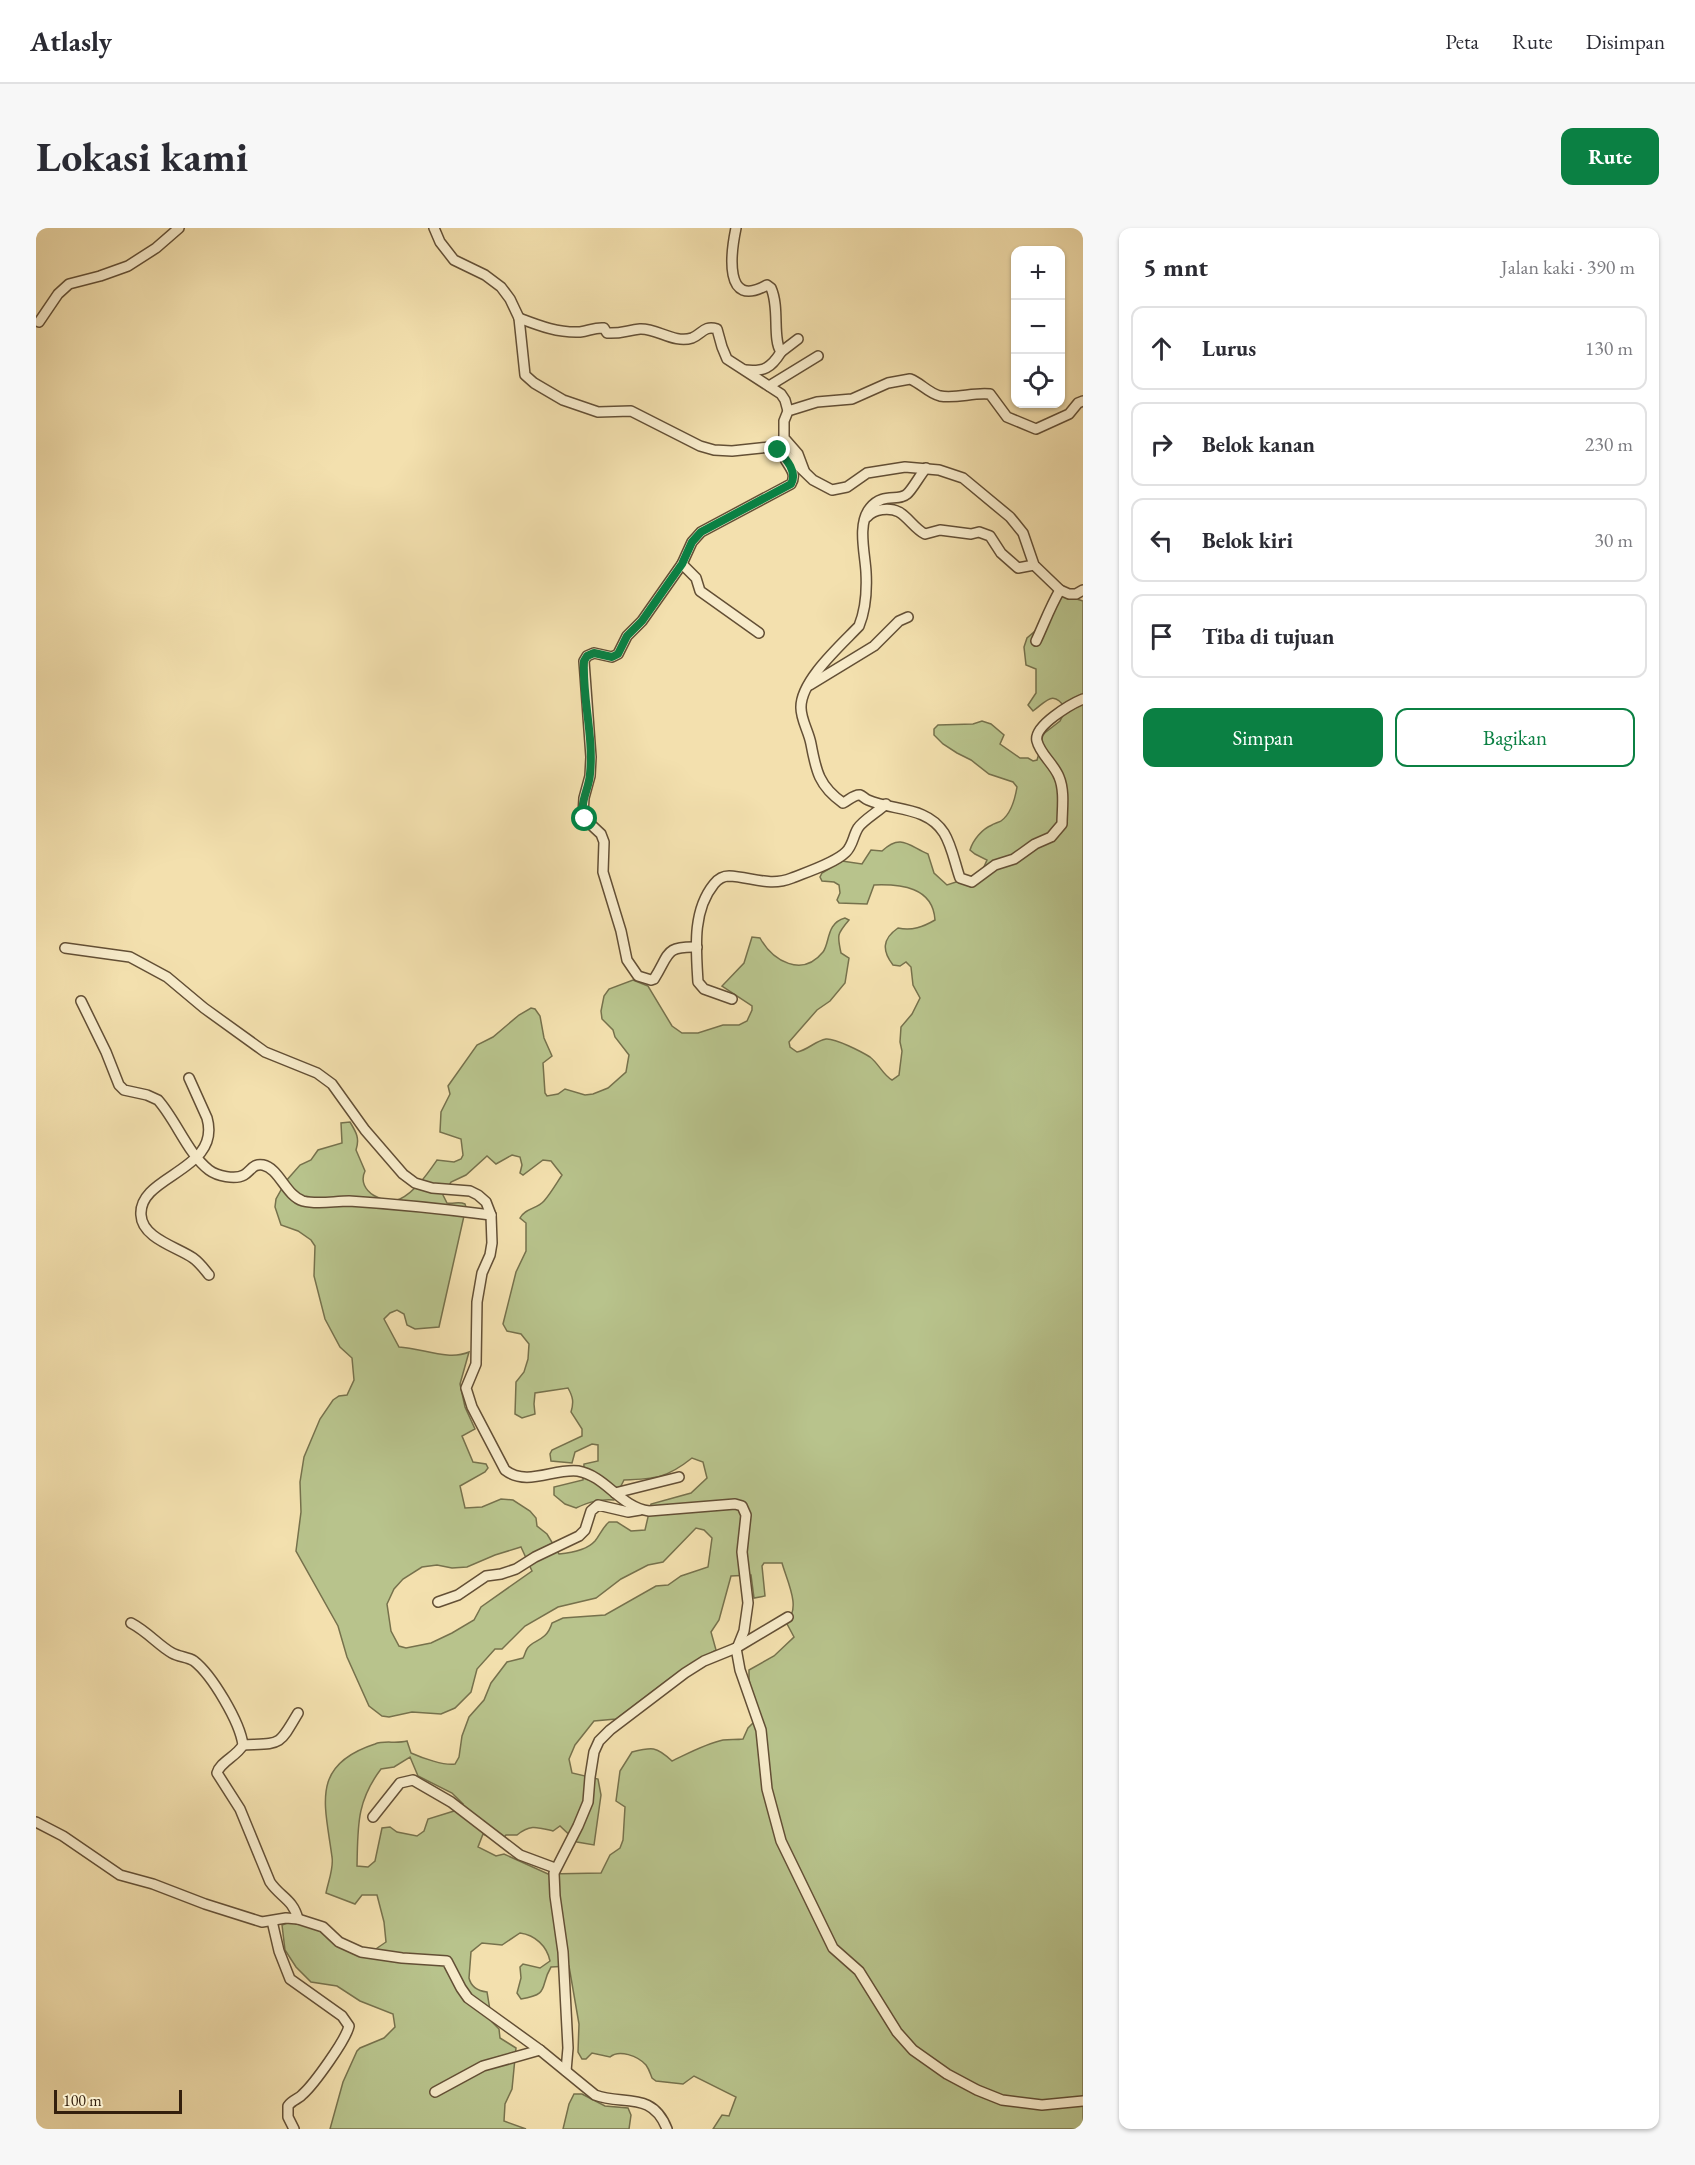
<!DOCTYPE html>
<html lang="id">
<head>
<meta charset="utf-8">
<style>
  :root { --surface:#fff; --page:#f7f7f7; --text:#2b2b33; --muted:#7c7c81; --line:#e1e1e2; --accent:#0b8043 }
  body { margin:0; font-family:"EB Garamond",serif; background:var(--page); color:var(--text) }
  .controls { position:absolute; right:18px; top:18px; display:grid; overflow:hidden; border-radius:12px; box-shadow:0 2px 4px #0004 }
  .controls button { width:54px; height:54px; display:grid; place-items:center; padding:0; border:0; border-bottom:2px solid var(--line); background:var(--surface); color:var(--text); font:30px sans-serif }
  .scale { position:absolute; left:18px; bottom:15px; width:128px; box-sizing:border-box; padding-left:6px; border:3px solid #331f0d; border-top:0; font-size:16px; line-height:21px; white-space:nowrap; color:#331f0d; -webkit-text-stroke:4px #f7ebca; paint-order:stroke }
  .stop { position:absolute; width:18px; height:18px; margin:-14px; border:4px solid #0b8043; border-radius:50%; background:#fff }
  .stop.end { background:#0b8043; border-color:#fff; box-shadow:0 2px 6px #0008 }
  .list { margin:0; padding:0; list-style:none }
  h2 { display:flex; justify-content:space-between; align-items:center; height:78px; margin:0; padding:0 24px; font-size:26px }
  h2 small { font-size:20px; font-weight:400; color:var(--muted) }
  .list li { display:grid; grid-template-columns:39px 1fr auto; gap:18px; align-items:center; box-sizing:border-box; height:84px; margin:0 12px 12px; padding:0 12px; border:2px solid var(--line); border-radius:12px }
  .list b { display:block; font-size:22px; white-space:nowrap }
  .list em { font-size:20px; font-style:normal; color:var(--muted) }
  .actions { display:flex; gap:12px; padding:18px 24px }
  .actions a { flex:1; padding:14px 0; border:2px solid var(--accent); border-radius:12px; text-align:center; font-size:21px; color:var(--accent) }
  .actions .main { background:var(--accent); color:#fff }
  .icon { flex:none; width:33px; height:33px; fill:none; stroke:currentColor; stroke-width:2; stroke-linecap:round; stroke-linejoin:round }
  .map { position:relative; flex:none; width:1047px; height:1901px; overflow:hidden; border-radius:12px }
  header { display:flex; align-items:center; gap:36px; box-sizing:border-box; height:84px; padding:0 30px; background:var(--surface); border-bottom:2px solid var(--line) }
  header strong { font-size:28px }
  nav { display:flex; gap:33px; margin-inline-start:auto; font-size:21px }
  .intro { display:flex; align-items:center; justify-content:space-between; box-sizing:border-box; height:144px; padding:0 36px }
  h1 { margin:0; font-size:42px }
  .button { padding:15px 27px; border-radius:12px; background:var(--accent); color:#fff; font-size:21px; font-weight:700 }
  main { display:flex; gap:36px; padding:0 36px }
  aside { flex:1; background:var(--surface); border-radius:12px; box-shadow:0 2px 4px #0004 }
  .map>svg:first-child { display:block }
</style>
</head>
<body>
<header>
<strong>Atlasly</strong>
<nav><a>Peta</a><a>Rute</a><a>Disimpan</a></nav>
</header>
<div class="intro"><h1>Lokasi kami</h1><a class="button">Rute</a></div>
<main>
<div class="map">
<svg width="1047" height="1901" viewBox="0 0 1047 1901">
  <rect width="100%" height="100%" fill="#f3e0ae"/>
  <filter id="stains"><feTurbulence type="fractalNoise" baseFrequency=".00333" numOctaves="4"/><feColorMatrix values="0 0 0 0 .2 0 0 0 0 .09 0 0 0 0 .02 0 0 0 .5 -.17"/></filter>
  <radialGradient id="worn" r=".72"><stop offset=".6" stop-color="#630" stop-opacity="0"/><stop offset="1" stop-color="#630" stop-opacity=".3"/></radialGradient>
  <g fill="#b8c38c" stroke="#76714c" stroke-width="1.5" fill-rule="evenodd">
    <path d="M 1025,366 L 1047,373 L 1047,1901 L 677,1901 L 686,1887 L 693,1888 L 700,1869 L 658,1848 L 647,1856 L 620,1853 L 616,1850 C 614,1845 613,1841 610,1837 C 602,1828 583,1821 574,1829 L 556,1825 L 550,1831 L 546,1831 L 542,1824 L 543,1796 L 533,1738 L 515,1739 C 503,1759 515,1766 485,1771 L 481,1765 L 485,1750 L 484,1739 L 487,1736 L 504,1740 L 514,1733 C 511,1718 499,1707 484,1705 L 466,1717 L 446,1715 L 435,1724 L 433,1750 C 435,1759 443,1763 451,1764 L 456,1794 L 463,1801 L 464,1810 L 480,1820 L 476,1861 L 469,1876 L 468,1893 L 490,1901 L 294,1901 L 307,1854 L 321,1823 L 324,1820 L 348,1810 L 359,1799 L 357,1786 L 324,1773 L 301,1758 L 275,1754 L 260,1739 L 249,1722 L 246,1697 C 256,1692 275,1695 283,1703 L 331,1727 L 350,1714 L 348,1694 L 341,1667 L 326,1667 L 319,1676 L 290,1665 C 292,1654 298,1640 296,1629 C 289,1576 274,1537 339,1516 C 348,1512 360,1516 371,1513 L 375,1525 C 386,1530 409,1538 419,1536 L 423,1529 L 426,1508 L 433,1489 L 448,1472 L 455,1455 L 471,1434 L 487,1430 C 489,1427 489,1424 491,1421 C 496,1411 510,1415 516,1395 L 527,1390 L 569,1387 L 620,1358 L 632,1357 L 645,1348 L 672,1339 L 676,1310 L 668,1302 L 660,1300 L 627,1334 L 612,1337 L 585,1351 L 560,1370 L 522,1379 L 489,1398 L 466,1421 L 459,1421 L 441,1441 L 435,1464 L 419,1480 L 405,1486 L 376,1484 L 353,1489 L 346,1488 L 333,1478 L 311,1429 L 302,1398 L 260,1323 L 265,1284 L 264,1254 L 268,1229 L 284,1191 L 297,1172 L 303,1168 L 311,1167 L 318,1152 L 316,1130 L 304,1119 L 289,1091 L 278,1048 L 279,1018 L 275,1012 L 262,1003 L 245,997 L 239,979 L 240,971 L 250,953 L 264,937 L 275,932 L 282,922 L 306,915 L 305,895 L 314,894 C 320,904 324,910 320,922 L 329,943 C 319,964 351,978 364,971 C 379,964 392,945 401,932 L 418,934 L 425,931 L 427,927 L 425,911 L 404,904 L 405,884 L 414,866 L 412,858 L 441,817 L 457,809 L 483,787 L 495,780 L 499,781 L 504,788 L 508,810 L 516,828 L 507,835 L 509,865 L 511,868 L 522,866 L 529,861 L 549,867 L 557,866 L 572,860 L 590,844 L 593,827 L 579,809 L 577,802 L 566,791 L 565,783 L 568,768 L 573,761 L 597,752 L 612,758 L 636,798 L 646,805 L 662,805 L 687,797 L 703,797 L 711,793 L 716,782 L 716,778 L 686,758 L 708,735 L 716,709 L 724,710 C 737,733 766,750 787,724 C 794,715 790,695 809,690 L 813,692 C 801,706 801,707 805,725 L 813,730 L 809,755 L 794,773 L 781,782 L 753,814 L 754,819 L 761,824 C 772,822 779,813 790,811 C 799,810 826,824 834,829 C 843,836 847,847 856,852 L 863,847 L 866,823 L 864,814 L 865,799 L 876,786 L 884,770 L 877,757 L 875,739 L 870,734 L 864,738 L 857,737 C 846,723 846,711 862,700 C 876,703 887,699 899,692 C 897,659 865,656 838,657 L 831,676 L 803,675 L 801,672 L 804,665 L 803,657 L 798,654 L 786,653 L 784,649 L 786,645 L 806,633 L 826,636 L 835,622 L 846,623 C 865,605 873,618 892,626 L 898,645 L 911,657 L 923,653 L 935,659 L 947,641 L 951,632 L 939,626 L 934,622 C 937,612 946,601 956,597 C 956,596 964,594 965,593 C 975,586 979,571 981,559 L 977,554 L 953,546 L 935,532 L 921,525 L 907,516 L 898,507 L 898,501 L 902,497 L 937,496 L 946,493 L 955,496 L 968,507 L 964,516 L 984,530 L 992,530 L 997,533 L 1001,532 L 1006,516 L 1006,507 L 1024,493 L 1030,481 C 1017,461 1011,473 997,483 L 992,477 L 1000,465 L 1000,441 L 990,437 L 988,419 L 991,410 L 1005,398 ZM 476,927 L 484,929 L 486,937 L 484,945 L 487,947 L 507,932 L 515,933 L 526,947 C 520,956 515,965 508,973 C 501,981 489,980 484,990 L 490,995 L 490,1023 L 480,1044 L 467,1096 L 471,1103 L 485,1106 L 493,1116 L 492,1131 L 488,1144 L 480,1154 L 479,1186 L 486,1190 L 499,1186 L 498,1176 L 499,1165 L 532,1160 C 537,1169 538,1174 535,1184 L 546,1201 L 546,1208 L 516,1222 L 514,1226 L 515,1233 L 536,1235 L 539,1224 L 556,1216 L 562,1217 L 562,1233 L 548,1236 L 547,1252 L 518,1259 L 518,1267 L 529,1276 L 540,1280 C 553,1274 563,1271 578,1272 L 588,1252 C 619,1251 631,1250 656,1230 L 667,1234 L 671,1250 L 655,1265 L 615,1276 L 609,1302 L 595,1303 L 581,1294 L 573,1294 C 566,1300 564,1307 559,1313 C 551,1322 534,1325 523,1326 L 511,1306 L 501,1298 L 500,1290 L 494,1283 L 477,1272 L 465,1271 L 446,1279 L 429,1280 L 424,1258 L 449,1244 L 452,1240 L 450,1236 L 437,1234 L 426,1208 L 439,1201 L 429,1179 L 424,1156 L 433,1124 C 412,1133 386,1120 363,1119 L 348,1091 L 354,1085 L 361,1082 L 368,1086 L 371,1097 L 379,1101 L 403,1099 L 430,979 L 429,976 C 423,973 418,976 411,975 L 407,967 L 415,954 L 430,947 L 451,928 L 460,936 ZM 485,1319 L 496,1343 L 445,1379 L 438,1392 L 416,1405 L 395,1415 L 370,1420 L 363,1418 L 355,1403 L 351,1376 L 358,1361 L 367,1351 L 386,1339 L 401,1337 L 416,1340 L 431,1339 L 459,1327 ZM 728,1335 L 746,1335 C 751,1353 766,1381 750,1394 L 758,1409 L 738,1428 L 713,1442 L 713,1452 L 721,1491 L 712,1500 L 707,1511 C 700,1512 694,1511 687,1512 C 669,1516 653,1525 636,1533 C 620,1518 616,1519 596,1524 L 584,1543 L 580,1573 L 589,1579 L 587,1612 L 584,1620 L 574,1627 L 565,1645 L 512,1646 L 468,1626 L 460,1628 L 442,1619 L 447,1606 L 464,1614 L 470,1607 L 481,1607 C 494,1596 501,1599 517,1603 L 524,1598 L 541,1614 L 558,1617 L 565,1567 L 562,1551 L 536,1545 L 533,1531 L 539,1517 L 558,1493 L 580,1491 L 634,1450 L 680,1422 L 675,1404 L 683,1392 L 695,1348 L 715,1347 L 718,1370 L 729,1368 L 726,1338 ZM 374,1529 L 382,1548 L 416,1565 L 427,1576 L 418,1583 L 392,1591 L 388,1603 L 381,1608 L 361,1604 L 354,1599 L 346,1600 L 339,1633 L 332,1639 L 321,1638 C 322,1599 320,1574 345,1541 L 358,1539 Z"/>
    <path d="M 538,1866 L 546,1866 L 569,1878 L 592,1880 L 595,1887 L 593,1901 L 527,1901 L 533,1876 Z"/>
  </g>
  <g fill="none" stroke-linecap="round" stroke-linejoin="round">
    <g stroke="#634f35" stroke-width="12">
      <g id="street">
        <path d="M 398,0 L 404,14 L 418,32 L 449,47 L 465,59 L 474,71 L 483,90 L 489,147 L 498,155 L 527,172 L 562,184 L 595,183 L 664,218 L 678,222 L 696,223 L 734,219 L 750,226 L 777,252 L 796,262 L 811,259 L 831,245 L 869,239 L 903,242 L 927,250 L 974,289 L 987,305 L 998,337 L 1024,362 L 1033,366 L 1040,366 L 1047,362"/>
        <path d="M 700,0 C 695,24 687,82 731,57 L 735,60 C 744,80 736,111 745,124 C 735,140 728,144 709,142"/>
        <path d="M 483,90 C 504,98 522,105 544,104 C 553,103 559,99 568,100 L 571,105 C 585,106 592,102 604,101 C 621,100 638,116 656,110 C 666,106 668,97 681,101 L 686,119 L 691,131 L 745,166 L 749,172 L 752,183"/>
        <path d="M 3,94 L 22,66 L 33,56 L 64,48 L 92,38 L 120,20 L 143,0"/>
        <path d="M 745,124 L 762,111"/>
        <path d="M 733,158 L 782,128"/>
        <path d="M 890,240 C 884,247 876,262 871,266 C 862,274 847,264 834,280 C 821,296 829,325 830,344 C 831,362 830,381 823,398 C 805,417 764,453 765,480 C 765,492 773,504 775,516 C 780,543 783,558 807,575 C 812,573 818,566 824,567 C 827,568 829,571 832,572 C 857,583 891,578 908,605 C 916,618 919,636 924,650 L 936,654 L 959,637 L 978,631 L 999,616 L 1015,609 L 1026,596 C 1026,582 1029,563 1023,549 C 1018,536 1004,526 1001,513 C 997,498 1035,476 1047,471"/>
        <path d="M 768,242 L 762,226 L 748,210 L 748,193 L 752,183 L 781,174 L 816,171 L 852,155 L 874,151 C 885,155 892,165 904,168 C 921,171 937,164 954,166 L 971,189 L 1000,201 L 1033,186 L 1042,175 L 1047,173"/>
        <path d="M 831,289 C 838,281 853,279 863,284 C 872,289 879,301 889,306 L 904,302 L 935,306 L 943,304 L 954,308 L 965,325 L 982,340 L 998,337"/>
        <path d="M 646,336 L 660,350 L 664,363 L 723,405"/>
        <path d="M 1000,413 C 1008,396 1014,379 1024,362"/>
        <path d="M 774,457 L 838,418 L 863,393 L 872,389"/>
        <path d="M 661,719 C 628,718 634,726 618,751 L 615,752 L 602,748 L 591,732 L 585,703 L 567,644 L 568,614 L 565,606 L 549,591 L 547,586 L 548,570 L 554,548 L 555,529 L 548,433 L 551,428 L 558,425 L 576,429 L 582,426 L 591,408 L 606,393 L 646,336 L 656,314 L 665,304 L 755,256 C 761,246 754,240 749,231"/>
        <path d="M 29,720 L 94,729 L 131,749 L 168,780 L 229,824 L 281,845 L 296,856 L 329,902 L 367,946 L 379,955 L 396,960 L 434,963 L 442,967 L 450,974 L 455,987 L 456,1015 L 454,1027 L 446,1045 L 441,1074 L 440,1136 L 430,1160 L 436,1179 L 469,1242 C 491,1259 518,1240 542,1243 C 570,1248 584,1279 613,1283 L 699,1276 L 706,1278 L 710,1287 L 706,1324 L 712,1375 L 708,1403 L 702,1418"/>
        <path d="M 696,771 L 668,761 L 662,754 C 660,721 656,683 678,656 C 682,651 686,648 693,648 C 715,649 734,659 756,650 C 771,644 799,635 810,624 C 817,617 817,608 822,600 C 826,593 843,583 850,576"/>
        <path d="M 45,773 L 70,824 L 83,857 L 88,862 L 111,867 L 122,872 C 140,892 152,926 173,942 C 181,948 199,952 208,947 C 215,943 217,935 227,937 C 243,940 250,968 267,973 C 282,977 298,973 313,973 C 360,976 408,981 455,987"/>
        <path d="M 153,850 L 171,890 C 186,943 102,947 105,987 C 106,1010 141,1019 157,1030 C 164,1035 168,1041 173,1047"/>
        <path d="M 579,1265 L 643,1249"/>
        <path d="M 402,1374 L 422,1367 L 450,1348 L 465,1346 L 480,1341 L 499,1329 L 543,1308 L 549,1302 L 555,1283 L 562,1277 L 592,1284 L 604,1282"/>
        <path d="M 95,1395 C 112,1404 122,1417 136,1425 C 143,1429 152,1429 158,1433 C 176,1447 204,1494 207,1517 C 201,1528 184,1534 181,1545 L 204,1581 L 234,1654 C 244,1669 257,1671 262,1691"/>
        <path d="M 700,1420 L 704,1442 L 725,1502 L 731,1561 L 745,1613 L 797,1720 L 823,1743 L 861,1804 L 877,1822 L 911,1846 L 941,1862 L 966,1872 L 1006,1877 L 1047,1873"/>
        <path d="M 207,1517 C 246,1515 242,1519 262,1485"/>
        <path d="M 337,1589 L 364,1555 L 377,1552 L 415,1574 L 484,1627 L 519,1640"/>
        <path d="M 0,1594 L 27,1608 L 84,1647 L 117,1656 L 169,1676 L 226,1694 L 250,1690 L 262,1691 L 287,1699 L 303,1714 L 325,1724 L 366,1730 L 411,1733 L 425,1760 L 432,1770 L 504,1822 L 559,1867 C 586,1878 616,1862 631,1901"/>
        <path d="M 236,1693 L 243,1723 L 254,1751 L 306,1788 L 313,1798 C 310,1812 278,1856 267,1866 C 263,1871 256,1872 252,1878 L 252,1889 L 258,1901"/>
        <path d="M 530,1843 L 532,1820 L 527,1724 L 519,1668 L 518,1645 L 542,1598 L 552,1574 L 554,1549 L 558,1524 L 563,1513 L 574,1502 L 649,1445 L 668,1433 L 700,1420 L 752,1389"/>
        <path d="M 399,1864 L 447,1838 L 504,1822"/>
      </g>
    </g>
    <use href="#street" stroke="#f7ebca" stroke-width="9"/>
  </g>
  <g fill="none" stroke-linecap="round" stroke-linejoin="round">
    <path stroke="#0b8043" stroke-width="8" d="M 549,591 C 542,576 553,562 554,546 C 558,508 546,470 548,433 L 551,428 L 558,425 L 576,429 L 582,426 L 591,408 L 606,393 L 646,336 L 656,314 L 665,304 L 755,256 C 762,244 750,231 742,222"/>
  </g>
  <rect width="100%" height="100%" filter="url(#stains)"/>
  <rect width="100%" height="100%" fill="url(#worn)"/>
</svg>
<div class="controls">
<button>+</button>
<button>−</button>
<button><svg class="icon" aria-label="locate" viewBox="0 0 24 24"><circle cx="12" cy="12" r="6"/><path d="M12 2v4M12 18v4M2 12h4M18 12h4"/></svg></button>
</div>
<div class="scale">100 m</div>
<div class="stop" style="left:549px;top:591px"></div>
<div class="stop end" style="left:742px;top:222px"></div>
</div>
<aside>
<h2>5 mnt<small>Jalan kaki · 390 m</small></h2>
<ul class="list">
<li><svg class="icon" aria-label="ahead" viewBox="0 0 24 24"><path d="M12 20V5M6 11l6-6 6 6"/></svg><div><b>Lurus</b></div><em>130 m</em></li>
<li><svg class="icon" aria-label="right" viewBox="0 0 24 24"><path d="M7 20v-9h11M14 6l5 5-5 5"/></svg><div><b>Belok kanan</b></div><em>230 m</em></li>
<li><svg class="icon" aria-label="left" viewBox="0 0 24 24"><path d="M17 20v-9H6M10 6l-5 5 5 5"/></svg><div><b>Belok kiri</b></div><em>30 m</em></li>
<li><svg class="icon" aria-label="arrive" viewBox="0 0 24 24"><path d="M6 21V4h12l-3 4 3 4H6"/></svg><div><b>Tiba di tujuan</b></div></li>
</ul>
<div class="actions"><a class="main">Simpan</a><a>Bagikan</a></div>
</aside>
</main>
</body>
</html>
